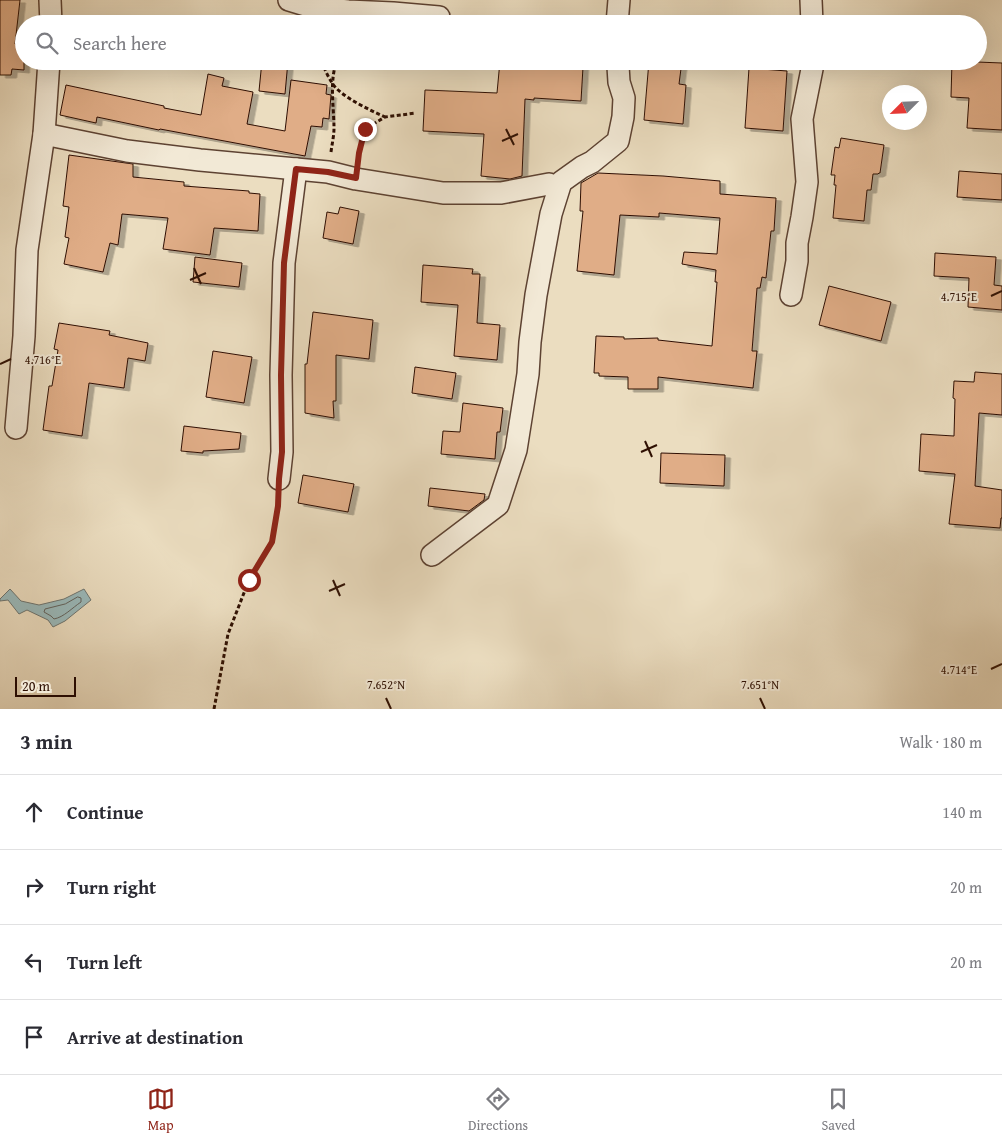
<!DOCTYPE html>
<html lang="en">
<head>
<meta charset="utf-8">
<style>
  :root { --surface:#fff; --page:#f2f2f3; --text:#2b2b33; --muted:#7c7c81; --line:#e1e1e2; --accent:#8f2418 }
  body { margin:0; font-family:"Gentium Book Plus",serif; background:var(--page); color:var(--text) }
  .compass { position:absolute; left:882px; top:85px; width:45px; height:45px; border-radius:50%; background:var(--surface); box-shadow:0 5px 20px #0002; rotate:246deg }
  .scale { position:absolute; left:15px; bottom:12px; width:61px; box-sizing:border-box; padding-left:5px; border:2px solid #2e0f02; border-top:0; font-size:14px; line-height:18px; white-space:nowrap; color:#2e0f02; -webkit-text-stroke:4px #f2e9d6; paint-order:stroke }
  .stop { position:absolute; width:15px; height:15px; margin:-11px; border:4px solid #8f2418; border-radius:50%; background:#fff }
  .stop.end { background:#8f2418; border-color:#fff; box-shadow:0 1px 5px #0008 }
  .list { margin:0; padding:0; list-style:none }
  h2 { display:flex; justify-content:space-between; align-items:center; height:65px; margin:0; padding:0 20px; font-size:21px }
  h2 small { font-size:16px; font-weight:400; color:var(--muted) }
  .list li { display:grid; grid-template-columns:32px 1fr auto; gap:15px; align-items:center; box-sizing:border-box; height:75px; padding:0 20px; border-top:1px solid var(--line) }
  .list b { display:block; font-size:19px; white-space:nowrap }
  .list em { font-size:16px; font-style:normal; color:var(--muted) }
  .icon { flex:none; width:28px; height:28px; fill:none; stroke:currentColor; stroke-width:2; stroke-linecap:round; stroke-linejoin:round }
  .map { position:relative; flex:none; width:1002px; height:709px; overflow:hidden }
  .search { position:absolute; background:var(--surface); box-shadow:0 5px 20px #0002; left:15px; right:15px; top:15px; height:55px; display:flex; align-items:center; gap:12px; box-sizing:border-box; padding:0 18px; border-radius:28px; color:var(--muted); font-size:19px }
  .sheet { height:365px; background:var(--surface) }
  nav { display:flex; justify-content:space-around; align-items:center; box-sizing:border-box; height:70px; border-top:1px solid var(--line); background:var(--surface); font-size:14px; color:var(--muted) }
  nav a { display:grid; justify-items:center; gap:2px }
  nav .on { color:var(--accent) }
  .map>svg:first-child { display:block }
</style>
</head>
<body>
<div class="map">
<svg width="1002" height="709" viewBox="0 0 1002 709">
  <defs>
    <filter id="shadow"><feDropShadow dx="5.5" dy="3" stdDeviation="0" flood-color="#0004"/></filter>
  </defs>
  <rect width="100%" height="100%" fill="#ebddc0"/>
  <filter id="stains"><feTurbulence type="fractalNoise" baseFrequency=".004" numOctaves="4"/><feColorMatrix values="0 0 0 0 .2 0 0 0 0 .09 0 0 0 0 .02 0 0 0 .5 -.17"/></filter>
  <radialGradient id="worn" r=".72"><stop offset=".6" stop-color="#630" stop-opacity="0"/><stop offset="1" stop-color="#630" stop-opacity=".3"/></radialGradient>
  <path fill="#9bbabb" stroke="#6f7671" d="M 10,589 L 21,601 L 39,605 L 64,599 L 84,589 L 91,600 L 65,621 L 53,627 L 48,620 L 27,610 L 19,614 L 8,600 L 0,601 L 0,599 Z"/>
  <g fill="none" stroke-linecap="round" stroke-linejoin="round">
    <path stroke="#64645e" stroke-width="1" d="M 78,597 L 81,598 L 81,602 C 72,608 64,617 54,619 L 51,616 L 44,612 L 45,609 L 65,604 Z"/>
  </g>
  <g fill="#e0ad87" stroke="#2e0f02" filter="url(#shadow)">
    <path d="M 0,0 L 20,0 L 15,44 L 24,45 L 24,70 L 12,69 L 11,75 L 0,75 Z"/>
    <path d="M 262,61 L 288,61 L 285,94 L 259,91 Z"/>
    <path d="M 500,61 L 537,61 L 537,65 L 583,67 L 581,101 L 534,98 L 534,100 L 525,99 L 522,176 L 510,179 L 481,176 L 484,134 L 423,131 L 425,90 L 497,93 Z"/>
    <path d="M 649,61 L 682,61 L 679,84 L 686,85 L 683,124 L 644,120 Z"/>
    <path d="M 952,61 L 1002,63 L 1002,130 L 967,128 L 969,98 L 951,97 Z"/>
    <path d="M 749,68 L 787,71 L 783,131 L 745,128 Z"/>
    <path d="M 208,74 L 224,78 L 222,86 L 253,92 L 247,124 L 285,131 L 291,80 L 327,85 L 326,94 L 331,95 L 329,119 L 323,118 L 322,127 L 311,126 L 305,156 L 160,129 L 159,130 L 97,117 L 96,123 L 60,115 L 66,85 L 164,106 L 164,108 L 201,115 Z"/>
    <path d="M 841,138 L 884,145 L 880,173 L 879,173 L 878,174 L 873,174 L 871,190 L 867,190 L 864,221 L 833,218 L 836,185 L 834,185 L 835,175 L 831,175 L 835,147 L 839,148 Z"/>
    <path d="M 69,155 L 133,164 L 133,177 L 184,182 L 184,186 L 249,191 L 249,193 L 260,194 L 258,231 L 214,228 L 210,255 L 163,249 L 168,218 L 122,214 L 118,245 L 110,243 L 103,272 L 64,264 L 69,238 L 65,237 L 69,207 L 63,206 Z"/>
    <path d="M 959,171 L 1002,174 L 1002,200 L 957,197 Z"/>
    <path d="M 598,173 L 663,176 L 720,181 L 720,194 L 776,198 L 774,231 L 771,231 L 766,278 L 762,277 L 760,288 L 757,288 L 752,351 L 757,351 L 753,388 L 658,377 L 658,389 L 628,389 L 628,377 L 599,376 L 599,373 L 594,373 L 596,336 L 624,337 L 624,339 L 658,338 L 658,340 L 712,346 L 717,282 L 715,282 L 716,270 L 682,264 L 684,252 L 717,254 L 720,218 L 659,213 L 659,217 L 620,215 L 614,275 L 577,271 L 583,211 L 580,211 L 581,183 Z"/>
    <path d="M 340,207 L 359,211 L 353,244 L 323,238 L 327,212 L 338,214 Z"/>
    <path d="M 935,253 L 996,257 L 994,285 L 1002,286 L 1002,310 L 968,307 L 969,278 L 934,276 Z"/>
    <path d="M 195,257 L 242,263 L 239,287 L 193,282 Z"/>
    <path d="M 423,265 L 473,269 L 472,274 L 480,274 L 477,323 L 500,325 L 497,360 L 454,356 L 458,305 L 421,302 Z"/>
    <path d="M 829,286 L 891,302 L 881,341 L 819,325 Z"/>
    <path d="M 313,312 L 373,320 L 369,359 L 336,355 L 336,401 L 333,401 L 334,418 L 305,413 L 305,364 L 307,364 Z"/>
    <path d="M 59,323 L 110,331 L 109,335 L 148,343 L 145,361 L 128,358 L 124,388 L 89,383 L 82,436 L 43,430 L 49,386 L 52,386 L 58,350 L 54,349 Z"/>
    <path d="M 213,351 L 252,357 L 244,403 L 206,397 Z"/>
    <path d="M 415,367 L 456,373 L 452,399 L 412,393 Z"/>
    <path d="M 975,372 L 1002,374 L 1002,415 L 979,413 L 975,486 L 1002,490 L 1002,518 L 1001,518 L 1000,528 L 949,524 L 955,474 L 919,471 L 921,434 L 954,436 L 955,399 L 953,398 L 954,381 L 974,382 Z"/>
    <path d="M 463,403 L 503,408 L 500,432 L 497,432 L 495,459 L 441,454 L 443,431 L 460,432 Z"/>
    <path d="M 184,426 L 241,433 L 239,449 L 203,451 L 203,453 L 181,451 Z"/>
    <path d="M 661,453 L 725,455 L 724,486 L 660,483 Z"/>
    <path d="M 303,475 L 354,484 L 348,512 L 298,503 Z"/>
    <path d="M 430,488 L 485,494 L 484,500 L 469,511 L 428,506 Z"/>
  </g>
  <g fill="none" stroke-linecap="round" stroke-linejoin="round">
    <g stroke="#5d4232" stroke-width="24">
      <g id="minor">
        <path d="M 50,0 L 51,24"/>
        <path d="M 289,0 L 312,7 L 348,11 L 393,13 L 439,17"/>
        <path d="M 811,0 L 812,24"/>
        <path d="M 617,24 L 619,0"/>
        <path d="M 44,134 L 127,151 L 200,160 L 328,172 L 356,179 L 443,193 L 501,193 L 549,184"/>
        <path d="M 791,295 L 797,261 L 797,243 L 802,217 L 807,182 L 802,119 L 812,69 L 812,61"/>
        <path d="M 16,428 L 24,336 L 27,250 L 44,134 L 49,61"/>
        <path d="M 279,479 L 282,452 L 281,375 L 284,263 L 296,169"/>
        <path d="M 432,555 L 498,505 L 516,450 L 528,374 L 530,342 L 536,295 L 551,214 L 561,182 L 582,167 L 592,162 L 618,141 L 623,117 L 624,98 L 619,82 L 618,66 L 619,61"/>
      </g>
    </g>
    <g stroke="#2e0f02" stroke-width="3" stroke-dasharray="4 2.5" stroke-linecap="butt">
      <path d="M 322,61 C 324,69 328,76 332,83 C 341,97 370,110 385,117"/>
      <path d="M 331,152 C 332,144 334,136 334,128 C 334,108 329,80 337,61"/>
      <path d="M 358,158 L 365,129 L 385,117 L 416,113"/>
      <path d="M 214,709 L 228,634 L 249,580 L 272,542 L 279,499"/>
    </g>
    <use href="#minor" stroke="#f2e9d6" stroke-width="21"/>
  </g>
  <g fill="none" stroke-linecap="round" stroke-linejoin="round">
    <path stroke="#8f2418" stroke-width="6" d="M 249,580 L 272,542 L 278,506 L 279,479 L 282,452 L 281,375 L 284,263 L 296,169 L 328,172 L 356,178 L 359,153 L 365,129"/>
  </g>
  <path fill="none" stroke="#2e0f02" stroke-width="2" d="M 506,129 L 514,145M 502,141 L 518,134M 194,268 L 201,284M 190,280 L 206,273M 991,296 L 1002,291M 0,364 L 11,359M 645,441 L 652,457M 641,452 L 657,445M 333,580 L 340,596M 329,591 L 345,584M 991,669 L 1002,664M 386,698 L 391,709M 760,698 L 765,709"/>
  <g font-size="12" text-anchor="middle" fill="#2e0f02" stroke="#f2e9d6" stroke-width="4" stroke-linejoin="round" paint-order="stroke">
    <text x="959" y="301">4.715°E</text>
    <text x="43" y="364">4.716°E</text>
    <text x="959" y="674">4.714°E</text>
    <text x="386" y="689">7.652°N</text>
    <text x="760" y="689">7.651°N</text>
  </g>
  <rect width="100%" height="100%" filter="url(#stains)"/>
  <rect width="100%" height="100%" fill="url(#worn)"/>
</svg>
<svg class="compass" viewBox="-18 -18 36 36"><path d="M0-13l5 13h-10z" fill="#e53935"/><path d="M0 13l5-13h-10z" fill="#7c7c81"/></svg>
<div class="scale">20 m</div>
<div class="stop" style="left:249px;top:580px"></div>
<div class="stop end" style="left:365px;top:129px"></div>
<div class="search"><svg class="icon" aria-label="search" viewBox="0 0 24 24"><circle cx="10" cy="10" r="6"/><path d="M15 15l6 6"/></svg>Search here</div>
</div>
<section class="sheet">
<h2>3 min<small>Walk · 180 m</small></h2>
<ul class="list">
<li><svg class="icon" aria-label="ahead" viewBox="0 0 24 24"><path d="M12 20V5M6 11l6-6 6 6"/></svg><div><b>Continue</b></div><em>140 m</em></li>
<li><svg class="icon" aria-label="right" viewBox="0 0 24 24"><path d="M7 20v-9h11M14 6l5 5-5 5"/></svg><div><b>Turn right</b></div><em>20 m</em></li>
<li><svg class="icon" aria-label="left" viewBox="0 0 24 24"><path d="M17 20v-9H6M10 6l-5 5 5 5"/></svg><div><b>Turn left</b></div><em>20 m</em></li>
<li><svg class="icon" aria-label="arrive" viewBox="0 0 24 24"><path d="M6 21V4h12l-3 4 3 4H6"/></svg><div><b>Arrive at destination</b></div></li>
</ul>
</section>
<nav>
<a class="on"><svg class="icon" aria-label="map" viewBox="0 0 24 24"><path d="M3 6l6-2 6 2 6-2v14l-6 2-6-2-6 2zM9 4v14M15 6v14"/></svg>Map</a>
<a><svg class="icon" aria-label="directions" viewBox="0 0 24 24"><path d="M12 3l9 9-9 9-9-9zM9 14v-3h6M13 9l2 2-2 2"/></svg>Directions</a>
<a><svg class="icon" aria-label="saved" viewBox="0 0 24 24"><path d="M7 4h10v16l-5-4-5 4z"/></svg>Saved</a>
</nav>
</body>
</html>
